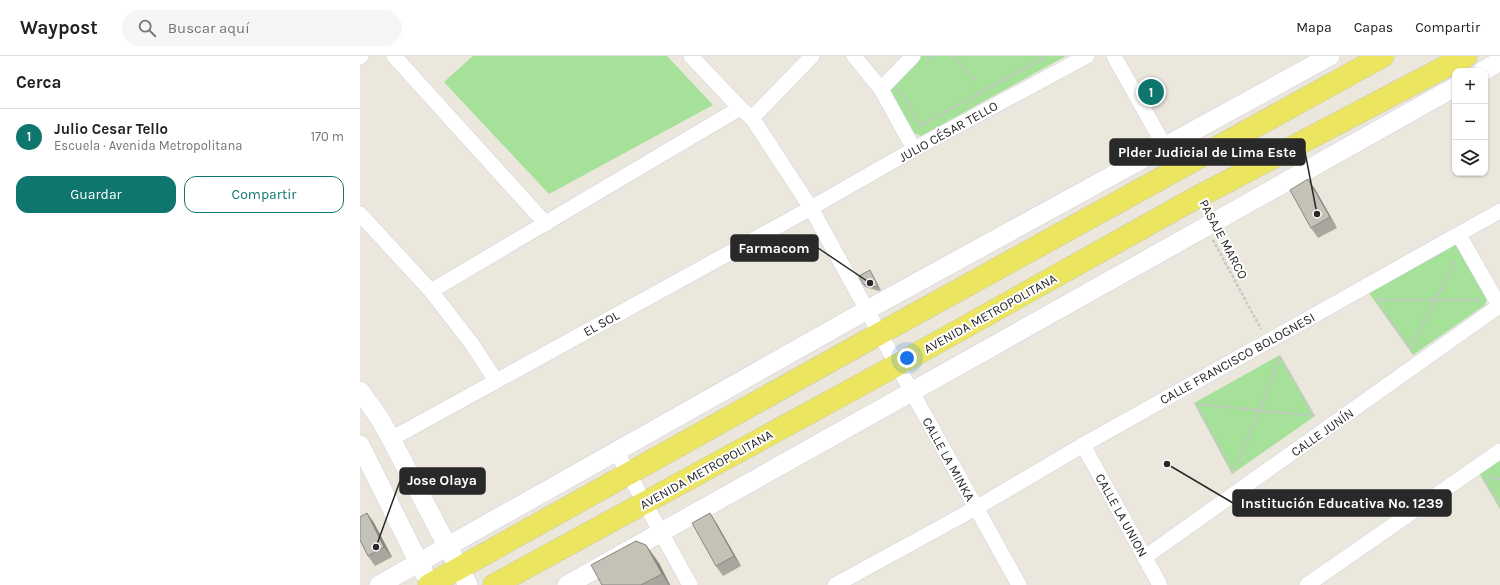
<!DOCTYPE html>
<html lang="es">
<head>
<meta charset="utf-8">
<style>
  :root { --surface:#fff; --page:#f6f6f6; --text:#202124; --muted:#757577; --line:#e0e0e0; --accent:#0f766e }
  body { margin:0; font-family:Karla,sans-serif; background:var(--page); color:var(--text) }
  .controls { position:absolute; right:12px; top:12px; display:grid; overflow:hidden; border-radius:8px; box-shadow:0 1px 3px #0004 }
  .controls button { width:36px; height:36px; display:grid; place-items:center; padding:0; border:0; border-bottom:1px solid var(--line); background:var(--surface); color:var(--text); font:20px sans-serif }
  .you { position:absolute; left:547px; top:302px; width:14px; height:14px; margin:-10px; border:3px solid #fff; border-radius:50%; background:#1a73e8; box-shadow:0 0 0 6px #1a73e833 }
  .badge { display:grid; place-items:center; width:26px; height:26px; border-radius:50%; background:var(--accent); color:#fff; font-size:13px; font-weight:700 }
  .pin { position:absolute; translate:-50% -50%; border:2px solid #fff; box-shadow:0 1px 4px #0006 }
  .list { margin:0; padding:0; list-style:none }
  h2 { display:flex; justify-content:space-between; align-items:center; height:52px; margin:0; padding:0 16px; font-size:17px }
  h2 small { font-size:13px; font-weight:400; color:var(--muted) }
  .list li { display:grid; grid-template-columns:26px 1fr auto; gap:12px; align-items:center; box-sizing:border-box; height:56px; padding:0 16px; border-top:1px solid var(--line) }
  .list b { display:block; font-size:15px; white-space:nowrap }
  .list p { margin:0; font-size:13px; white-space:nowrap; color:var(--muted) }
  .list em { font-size:13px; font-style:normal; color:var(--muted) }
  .actions { display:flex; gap:8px; padding:12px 16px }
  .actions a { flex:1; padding:9px 0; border:1px solid var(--accent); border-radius:12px; text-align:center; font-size:14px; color:var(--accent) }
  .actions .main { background:var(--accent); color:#fff }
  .icon { flex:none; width:22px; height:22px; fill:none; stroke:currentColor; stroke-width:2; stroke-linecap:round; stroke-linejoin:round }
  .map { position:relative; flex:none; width:1140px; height:529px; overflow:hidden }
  header { display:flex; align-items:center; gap:24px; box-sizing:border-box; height:56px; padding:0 20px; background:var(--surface); border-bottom:1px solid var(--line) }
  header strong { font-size:19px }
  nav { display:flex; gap:22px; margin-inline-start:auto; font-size:14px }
  .search { width:280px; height:36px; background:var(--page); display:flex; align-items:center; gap:10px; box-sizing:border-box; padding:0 14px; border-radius:22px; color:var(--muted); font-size:15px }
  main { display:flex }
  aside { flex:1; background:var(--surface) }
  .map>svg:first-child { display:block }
</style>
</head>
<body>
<header>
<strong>Waypost</strong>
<div class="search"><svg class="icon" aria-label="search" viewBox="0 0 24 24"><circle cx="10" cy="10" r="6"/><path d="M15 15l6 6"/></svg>Buscar aquí</div>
<nav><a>Mapa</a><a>Capas</a><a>Compartir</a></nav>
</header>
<main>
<aside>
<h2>Cerca<small></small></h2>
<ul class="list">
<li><span class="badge">1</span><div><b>Julio Cesar Tello</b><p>Escuela · Avenida Metropolitana</p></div><em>170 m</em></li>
</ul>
<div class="actions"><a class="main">Guardar</a><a>Compartir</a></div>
</aside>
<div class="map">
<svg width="1140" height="529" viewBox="0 0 1140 529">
  <rect width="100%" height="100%" fill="#ebe7dc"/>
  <g fill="#a5e199">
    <path d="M 113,0 L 307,0 L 353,49 L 189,138 L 84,26 Z"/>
    <path d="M 556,0 L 706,0 L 561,80 L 552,76 L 530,37 L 531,24 Z"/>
    <path d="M 1095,188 L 1100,190 L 1127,242 L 1125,249 L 1053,299 L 1009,237 Z"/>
    <path d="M 920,299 L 955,360 L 872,418 L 834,347 Z"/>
    <path d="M 1140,402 L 1140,453 L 1119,417 Z"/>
  </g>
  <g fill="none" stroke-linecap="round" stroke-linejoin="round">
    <g stroke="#d1d1e2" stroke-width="16">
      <g id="minor">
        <path d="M 34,0 L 186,168"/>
        <path d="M 331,0 L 380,52 L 392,62 L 451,152 L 537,309 L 659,529"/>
        <path d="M 494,0 L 521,33 L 554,93"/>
        <path d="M 754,0 L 805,91"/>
        <path d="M 0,1 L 1,0"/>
        <path d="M 521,33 L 553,0"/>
        <path d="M 392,62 L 452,0"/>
        <path d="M 0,158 L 71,235 L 112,288 L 136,325"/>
        <path d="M 1099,179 L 1140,251"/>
        <path d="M 71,235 L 380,52"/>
        <path d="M 31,383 L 451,152 L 554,93 L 727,0"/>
        <path d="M 723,389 L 800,529"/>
        <path d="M 256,395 L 330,529"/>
        <path d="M 785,501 L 1139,250"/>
        <path d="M 475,529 L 616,452 L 723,389 L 1140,155"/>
        <path d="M 947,529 L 1140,395"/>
      </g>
    </g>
    <g stroke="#d1d1e2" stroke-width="20">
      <g id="tertiary">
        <path d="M 1123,15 L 1140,5"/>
        <path d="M 0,335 L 20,363 L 31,383 L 108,529"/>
        <path d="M 0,389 L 64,517"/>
        <path d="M 19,529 L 507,254 L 970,0"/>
        <path d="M 207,529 L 1095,31"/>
      </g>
    </g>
    <g stroke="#c7c7c7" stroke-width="23">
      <g id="primary">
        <path d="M 69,529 L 519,278 L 1023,0"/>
        <path d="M 134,529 L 537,309 L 832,144 L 1106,0"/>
      </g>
    </g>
    <g stroke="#c7c7c7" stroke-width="2.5" stroke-dasharray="3 2" stroke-linecap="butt">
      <path d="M 593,1 L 615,24"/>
      <path d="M 567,5 L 572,0"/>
      <path d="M 539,33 L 560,70 L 686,0"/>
      <path d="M 853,184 L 901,273"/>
      <path d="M 1016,244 L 1050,293 L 1096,204"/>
      <path d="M 1016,244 L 1119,244"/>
      <path d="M 920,301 L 954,360"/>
      <path d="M 835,348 L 954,360"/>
      <path d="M 836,348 L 873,417"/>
      <path d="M 873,417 L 900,354 L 920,300"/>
      <path d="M 1127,421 L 1140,423"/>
      <path d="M 1124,423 L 1140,450"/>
    </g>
    <use href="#minor" stroke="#fff" stroke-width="15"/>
    <use href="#tertiary" stroke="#fff" stroke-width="19"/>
    <use href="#primary" stroke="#ece55f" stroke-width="22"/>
  </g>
  <g fill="#a9a69d">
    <path d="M 955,133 L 977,172 L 958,182 L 951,172 Z"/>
    <path d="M 510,214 L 521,234 L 519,235 L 505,231 L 503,228 Z"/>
    <path d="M 7,457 L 14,467 L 32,501 L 15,510 L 8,500 Z"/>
    <path d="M 357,468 L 381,510 L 363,520 L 356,510 Z"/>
    <path d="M 299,507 L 310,529 L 242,529 Z"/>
  </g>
  <g fill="#898780">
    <path d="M 948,123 L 955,133 L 977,172 L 970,161 Z"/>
    <path d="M 7,457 L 14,467 L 32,501 L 24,491 Z"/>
    <path d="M 350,457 L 357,468 L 381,510 L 374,500 Z"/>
    <path d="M 286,489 L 299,507 L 310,529 L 309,529 L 302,518 Z"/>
  </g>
  <g fill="#c4c1b7" stroke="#898780">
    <path d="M 948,123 L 970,161 L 951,172 L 930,134 Z"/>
    <path d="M 510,214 L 518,230 L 516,231 L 503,228 L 499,220 Z"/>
    <path d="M 7,457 L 24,491 L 8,500 L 0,484 L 0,461 Z"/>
    <path d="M 350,457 L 374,500 L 356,510 L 332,467 Z"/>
    <path d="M 276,485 L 286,489 L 302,518 L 281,529 L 242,529 L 231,509 Z"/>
  </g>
  <g text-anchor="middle" stroke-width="4" stroke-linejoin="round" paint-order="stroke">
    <g font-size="13" fill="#292929" stroke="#fff">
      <text transform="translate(588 75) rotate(-29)" y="5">JULIO CÉSAR TELLO</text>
      <text transform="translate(864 183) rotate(62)" y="5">PASAJE MARCO</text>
      <text transform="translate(630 257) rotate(-29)" y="5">AVENIDA METROPOLITANA</text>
      <text transform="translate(241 267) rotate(-29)" y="5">EL SOL</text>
      <text transform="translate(877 302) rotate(-29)" y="5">CALLE FRANCISCO BOLOGNESI</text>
      <text transform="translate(962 376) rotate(-35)" y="5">CALLE JUNÍN</text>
      <text transform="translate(589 403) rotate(61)" y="5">CALLE LA MINKA</text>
      <text transform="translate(346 413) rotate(-29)" y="5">AVENIDA METROPOLITANA</text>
      <text transform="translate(762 459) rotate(61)" y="5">CALLE LA UNION</text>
    </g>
  </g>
  <path fill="none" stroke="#292929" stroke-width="1.5" d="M957 158L945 96M510 227L458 192M16 491L40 425M807 408L873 447"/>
  <g fill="#292929" stroke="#fff" stroke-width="1.5">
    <circle cx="957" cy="158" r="4"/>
    <circle cx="510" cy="227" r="4"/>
    <circle cx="16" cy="491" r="4"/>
    <circle cx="807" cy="408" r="4"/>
  </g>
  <g fill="#292929" stroke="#292929" stroke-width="1.5">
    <rect x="750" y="83" width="195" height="26" rx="4"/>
    <rect x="371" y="179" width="87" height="26" rx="4"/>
    <rect x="40" y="412" width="85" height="26" rx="4"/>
    <rect x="873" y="434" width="218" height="26" rx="4"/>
  </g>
  <g font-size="14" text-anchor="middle" font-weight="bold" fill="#fff">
    <text x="847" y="101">Plder Judicial de Lima Este</text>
    <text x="414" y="197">Farmacom</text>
    <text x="82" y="429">Jose Olaya</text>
    <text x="982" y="452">Institución Educativa No. 1239</text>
  </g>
</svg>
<div class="controls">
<button>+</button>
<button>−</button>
<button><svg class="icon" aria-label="layers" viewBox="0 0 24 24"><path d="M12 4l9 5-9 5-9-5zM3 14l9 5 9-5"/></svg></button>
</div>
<div class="you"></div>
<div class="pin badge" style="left:791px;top:36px">1</div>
</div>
</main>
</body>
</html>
